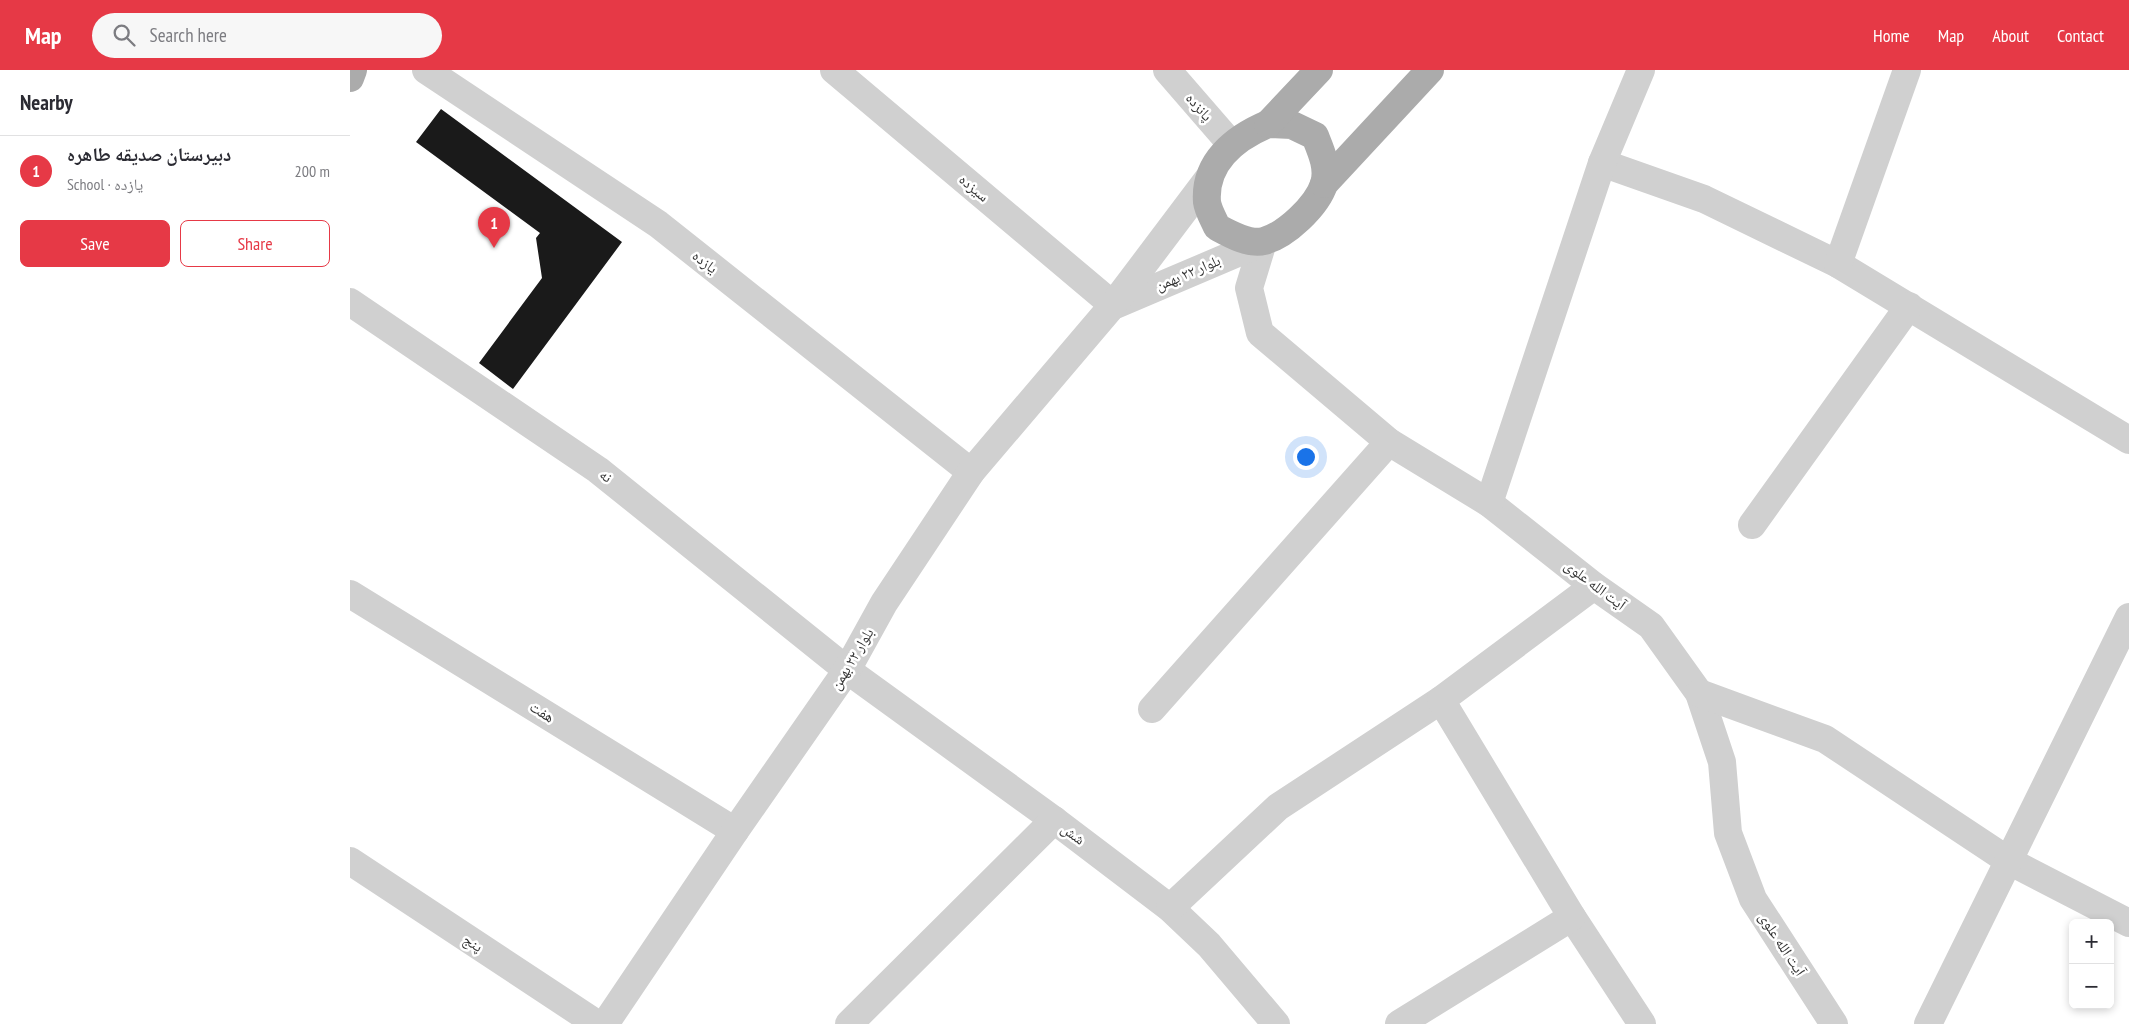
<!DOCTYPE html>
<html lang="en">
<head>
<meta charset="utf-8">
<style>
  :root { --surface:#fff; --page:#f7f7f7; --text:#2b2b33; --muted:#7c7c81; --line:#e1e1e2; --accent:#e63946 }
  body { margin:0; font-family:"PT Sans Narrow","Noto Naskh Arabic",sans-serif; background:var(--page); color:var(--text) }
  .controls { position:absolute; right:15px; bottom:15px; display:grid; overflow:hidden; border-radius:8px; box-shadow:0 2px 8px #0003 }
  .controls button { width:45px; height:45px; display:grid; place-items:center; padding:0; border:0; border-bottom:1px solid var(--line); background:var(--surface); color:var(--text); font:25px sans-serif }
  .you { position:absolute; left:955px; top:386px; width:18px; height:18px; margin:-12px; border:4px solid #fff; border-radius:50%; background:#1a73e8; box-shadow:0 0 0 8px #1a73e833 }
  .badge { display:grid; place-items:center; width:32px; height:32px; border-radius:50%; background:var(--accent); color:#fff; font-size:16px; font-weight:700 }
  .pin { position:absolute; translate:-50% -41px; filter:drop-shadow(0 1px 2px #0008) }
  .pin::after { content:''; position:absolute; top:26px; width:18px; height:15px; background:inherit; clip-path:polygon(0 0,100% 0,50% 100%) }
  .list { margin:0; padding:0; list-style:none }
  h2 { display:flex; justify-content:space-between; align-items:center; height:65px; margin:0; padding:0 20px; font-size:21px }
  h2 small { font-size:16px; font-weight:400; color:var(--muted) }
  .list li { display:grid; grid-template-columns:32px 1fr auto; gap:15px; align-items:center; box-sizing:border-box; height:70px; padding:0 20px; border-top:1px solid var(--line) }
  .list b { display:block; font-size:19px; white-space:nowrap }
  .list p { margin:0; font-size:16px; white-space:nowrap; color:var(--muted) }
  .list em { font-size:16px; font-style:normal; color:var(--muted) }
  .actions { display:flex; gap:10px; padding:15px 20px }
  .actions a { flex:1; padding:11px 0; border:1px solid var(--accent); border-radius:8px; text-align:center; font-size:18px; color:var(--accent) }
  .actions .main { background:var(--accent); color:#fff }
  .icon { flex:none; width:28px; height:28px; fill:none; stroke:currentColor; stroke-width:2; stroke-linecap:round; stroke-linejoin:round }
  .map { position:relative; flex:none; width:1779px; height:954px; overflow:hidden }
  header { display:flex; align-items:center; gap:30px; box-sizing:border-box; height:70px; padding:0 25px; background:var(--accent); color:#fff }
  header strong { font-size:24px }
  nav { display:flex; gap:28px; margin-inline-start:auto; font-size:18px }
  .search { width:350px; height:45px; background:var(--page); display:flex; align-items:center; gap:12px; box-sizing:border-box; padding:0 18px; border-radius:28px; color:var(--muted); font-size:19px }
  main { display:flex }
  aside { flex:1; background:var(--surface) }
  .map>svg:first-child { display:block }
</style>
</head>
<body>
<header>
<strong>Map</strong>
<div class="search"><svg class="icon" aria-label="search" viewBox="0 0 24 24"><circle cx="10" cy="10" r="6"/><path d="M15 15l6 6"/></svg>Search here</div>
<nav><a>Home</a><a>Map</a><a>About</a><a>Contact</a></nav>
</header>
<main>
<aside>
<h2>Nearby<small></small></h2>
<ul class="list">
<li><span class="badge">1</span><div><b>دبیرستان صدیقه طاهره</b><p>School · یازده</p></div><em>200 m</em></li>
</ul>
<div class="actions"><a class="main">Save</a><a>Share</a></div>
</aside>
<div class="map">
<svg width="1779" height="954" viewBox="0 0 1779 954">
  <rect width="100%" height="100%" fill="#fff"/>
  <path fill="#1a1a1a" d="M 91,39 L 272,172 L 163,319 L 129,293 L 192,208 L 186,168 L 190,163 L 66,72 Z"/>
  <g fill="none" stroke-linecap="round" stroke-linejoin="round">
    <g stroke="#d0d0d0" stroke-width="28">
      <path d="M 76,0 L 308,154 L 621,402"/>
      <path d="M 484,0 L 763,235"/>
      <path d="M 817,0 L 882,75"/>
      <path d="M 1252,93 L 1354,129 L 1488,194 L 1779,370"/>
      <path d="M 913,172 L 899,218 L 910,263 L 1039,372 L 1139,433 L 1244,516 L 1301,556 L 1349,623 L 1372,692 L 1378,763 L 1403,829 L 1484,954"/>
      <path d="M 1488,194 L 1557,0"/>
      <path d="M 0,232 L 248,400 L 497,600 L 704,750 L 820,838 L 859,875 L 926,954"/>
      <path d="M 765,235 L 913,172"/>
      <path d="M 1139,433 L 1252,93 L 1291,0"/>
      <path d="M 1402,455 L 1559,236"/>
      <path d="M 0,524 L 385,761"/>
      <path d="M 1349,623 L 1475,669 L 1659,791 L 1779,853"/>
      <path d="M 802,639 L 1039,372"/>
      <path d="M 0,791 L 247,954"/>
      <path d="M 820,838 L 928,737 L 1091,630"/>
      <path d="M 1222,847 L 1292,954"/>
      <path d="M 255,954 L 385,761 L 497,600 L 534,533 L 621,402 L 763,235 L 858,109"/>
      <path d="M 499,954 L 704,750"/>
      <path d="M 1049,954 L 1222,847 L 1091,630 L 1244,516"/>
      <path d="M 1578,954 L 1779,547"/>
    </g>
    <g stroke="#ababab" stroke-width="28">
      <path d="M 0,8 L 3,0"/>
      <path d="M 918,54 L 942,55 L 965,66 C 971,81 979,98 974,114 C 967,136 936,165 914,171 C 899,175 880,164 867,157 C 864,150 858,140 857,132 C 854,92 885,68 918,54 Z"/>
      <path d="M 918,54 L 969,0"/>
      <path d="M 974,114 L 1080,0"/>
    </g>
  </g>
  <g text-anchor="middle" stroke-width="5" stroke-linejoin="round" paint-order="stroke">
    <g font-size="15" fill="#333" stroke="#fff">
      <text transform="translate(849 37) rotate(49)" y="5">پانزده</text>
      <text transform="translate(624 118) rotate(40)" y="5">سیزده</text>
      <text transform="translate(355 192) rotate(38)" y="5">یازده</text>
      <text transform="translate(838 203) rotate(-23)" y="5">بلوار ۲۲ بهمن</text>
      <text transform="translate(256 406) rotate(38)" y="5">نه</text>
      <text transform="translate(1245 515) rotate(37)" y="5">آیت الله علوی</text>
      <text transform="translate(502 589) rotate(-59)" y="5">بلوار ۲۲ بهمن</text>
      <text transform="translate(192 642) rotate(32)" y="5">هفت</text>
      <text transform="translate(723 764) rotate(37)" y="5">شش</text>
      <text transform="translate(123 873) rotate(33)" y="5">پنج</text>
      <text transform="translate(1432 874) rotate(57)" y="5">آیت الله علوی</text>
    </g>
  </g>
</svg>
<div class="controls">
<button>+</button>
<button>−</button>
</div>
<div class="you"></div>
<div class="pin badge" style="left:144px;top:178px">1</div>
</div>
</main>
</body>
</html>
